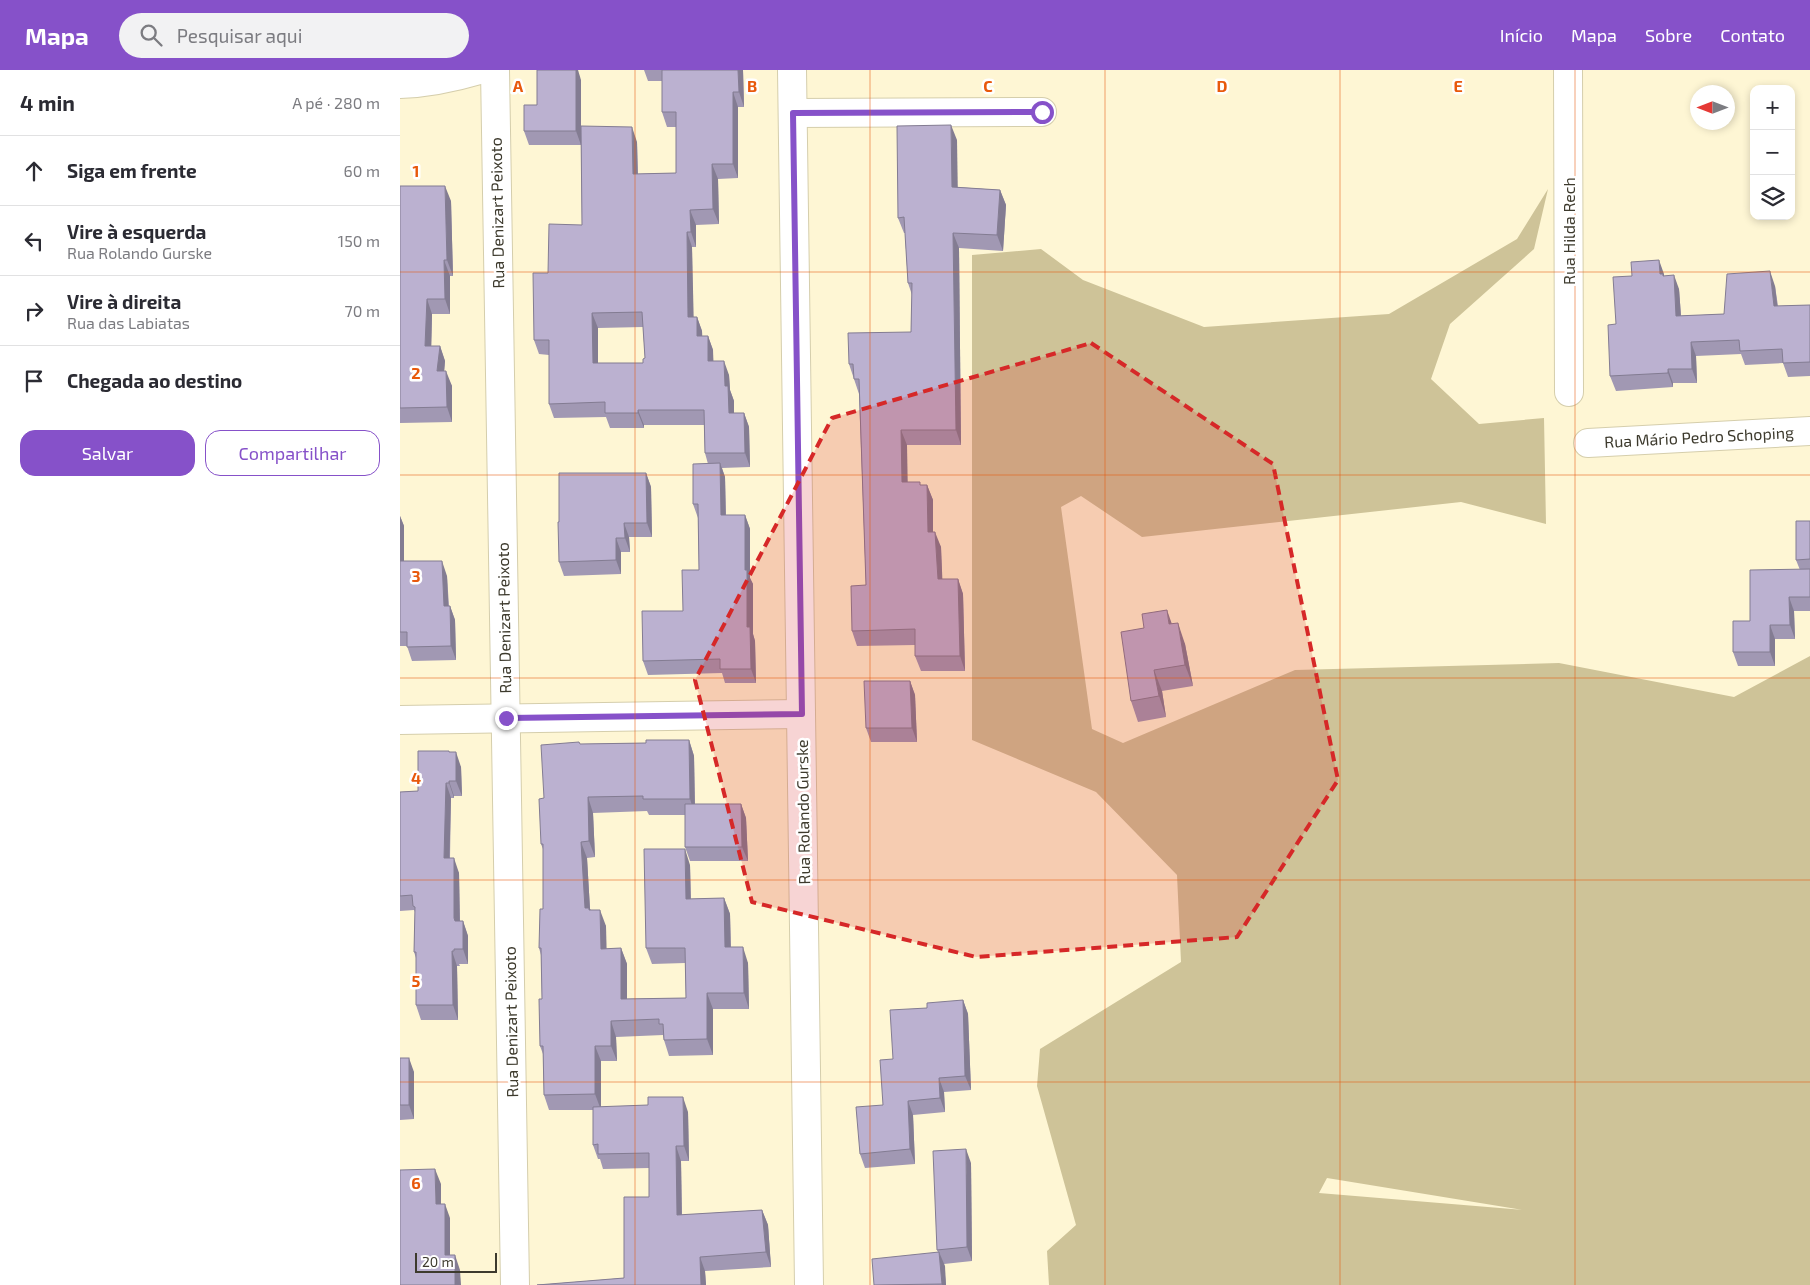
<!DOCTYPE html>
<html lang="pt">
<head>
<meta charset="utf-8">
<style>
  :root { --surface:#fff; --page:#f2f2f3; --text:#2b2b33; --muted:#7c7c81; --line:#e1e1e2; --accent:#8651c9 }
  body { margin:0; font-family:"Exo 2",sans-serif; background:var(--page); color:var(--text) }
  .controls { position:absolute; right:15px; top:15px; display:grid; overflow:hidden; border-radius:10px; box-shadow:0 2px 8px #0003 }
  .controls button { width:45px; height:45px; display:grid; place-items:center; padding:0; border:0; border-bottom:1px solid var(--line); background:var(--surface); color:var(--text); font:25px sans-serif }
  .compass { position:absolute; left:1290px; top:15px; width:45px; height:45px; border-radius:50%; background:var(--surface); box-shadow:0 2px 8px #0003; rotate:270deg }
  .scale { position:absolute; left:15px; bottom:12px; width:82px; box-sizing:border-box; padding-left:5px; border:2px solid #3d3a2d; border-top:0; font-size:14px; line-height:18px; white-space:nowrap; color:#3d3a2d; -webkit-text-stroke:4px #fff; paint-order:stroke }
  .stop { position:absolute; width:15px; height:15px; margin:-11px; border:4px solid #8651c9; border-radius:50%; background:#fff }
  .stop.end { background:#8651c9; border-color:#fff; box-shadow:0 1px 5px #0008 }
  .list { margin:0; padding:0; list-style:none }
  h2 { display:flex; justify-content:space-between; align-items:center; height:65px; margin:0; padding:0 20px; font-size:21px }
  h2 small { font-size:16px; font-weight:400; color:var(--muted) }
  .list li { display:grid; grid-template-columns:32px 1fr auto; gap:15px; align-items:center; box-sizing:border-box; height:70px; padding:0 20px; border-top:1px solid var(--line) }
  .list b { display:block; font-size:19px; white-space:nowrap }
  .list p { margin:0; font-size:16px; white-space:nowrap; color:var(--muted) }
  .list em { font-size:16px; font-style:normal; color:var(--muted) }
  .actions { display:flex; gap:10px; padding:15px 20px }
  .actions a { flex:1; padding:11px 0; border:1px solid var(--accent); border-radius:15px; text-align:center; font-size:18px; color:var(--accent) }
  .actions .main { background:var(--accent); color:#fff }
  .icon { flex:none; width:28px; height:28px; fill:none; stroke:currentColor; stroke-width:2; stroke-linecap:round; stroke-linejoin:round }
  .map { position:relative; flex:none; width:1410px; height:1215px; overflow:hidden }
  header { display:flex; align-items:center; gap:30px; box-sizing:border-box; height:70px; padding:0 25px; background:var(--accent); color:#fff }
  header strong { font-size:24px }
  nav { display:flex; gap:28px; margin-inline-start:auto; font-size:18px }
  .search { width:350px; height:45px; background:var(--page); display:flex; align-items:center; gap:12px; box-sizing:border-box; padding:0 18px; border-radius:28px; color:var(--muted); font-size:19px }
  main { display:flex }
  aside { flex:1; background:var(--surface) }
  .map>svg:first-child { display:block }
</style>
</head>
<body>
<header>
<strong>Mapa</strong>
<div class="search"><svg class="icon" aria-label="search" viewBox="0 0 24 24"><circle cx="10" cy="10" r="6"/><path d="M15 15l6 6"/></svg>Pesquisar aqui</div>
<nav><a>Início</a><a>Mapa</a><a>Sobre</a><a>Contato</a></nav>
</header>
<main>
<aside>
<h2>4 min<small>A pé · 280 m</small></h2>
<ul class="list">
<li><svg class="icon" aria-label="ahead" viewBox="0 0 24 24"><path d="M12 20V5M6 11l6-6 6 6"/></svg><div><b>Siga em frente</b></div><em>60 m</em></li>
<li><svg class="icon" aria-label="left" viewBox="0 0 24 24"><path d="M17 20v-9H6M10 6l-5 5 5 5"/></svg><div><b>Vire à esquerda</b><p>Rua Rolando Gurske</p></div><em>150 m</em></li>
<li><svg class="icon" aria-label="right" viewBox="0 0 24 24"><path d="M7 20v-9h11M14 6l5 5-5 5"/></svg><div><b>Vire à direita</b><p>Rua das Labiatas</p></div><em>70 m</em></li>
<li><svg class="icon" aria-label="arrive" viewBox="0 0 24 24"><path d="M6 21V4h12l-3 4 3 4H6"/></svg><div><b>Chegada ao destino</b></div></li>
</ul>
<div class="actions"><a class="main">Salvar</a><a>Compartilhar</a></div>
</aside>
<div class="map">
<svg width="1410" height="1215" viewBox="0 0 1410 1215">
  <rect width="100%" height="100%" fill="#fef6d4"/>
  <path fill="#cec398" fill-rule="evenodd" d="M 1148,119 L 1134,179 L 1050,254 L 1031,309 L 1079,354 L 1144,348 L 1146,454 L 1061,432 L 742,467 L 681,426 L 661,437 L 692,659 L 723,673 L 895,600 L 1159,593 L 1334,627 L 1410,586 L 1410,1215 L 649,1215 L 647,1181 L 676,1155 L 637,1016 L 640,979 L 781,892 L 777,805 L 696,722 L 572,670 L 572,185 L 641,179 L 683,210 L 804,257 L 989,244 L 1117,169 ZM 927,1108 L 1123,1140 L 1124,1140 L 919,1123 Z"/>
  <g fill="none" stroke-linecap="round" stroke-linejoin="round">
    <g stroke="#d5ceac" stroke-width="30">
      <g id="minor">
        <path d="M 95,0 L 115,1215"/>
        <path d="M 392,0 L 409,1215"/>
        <path d="M 1168,0 L 1169,322"/>
        <path d="M 0,14 C 28,13 52,8 79,0"/>
        <path d="M 393,43 L 642,42"/>
        <path d="M 1188,373 L 1410,361"/>
        <path d="M 0,650 L 401,644"/>
      </g>
    </g>
    <use href="#minor" stroke="#fff" stroke-width="28"/>
  </g>
  <g fill="#a198b3" fill-rule="evenodd">
    <path d="M 244,0 L 343,0 L 344,37 L 338,37 L 338,108 L 318,109 L 319,154 L 296,155 L 296,177 L 292,177 L 293,247 L 297,247 L 302,261 L 302,266 L 308,266 L 313,280 L 313,291 L 329,305 L 330,320 L 334,331 L 334,343 L 344,343 L 349,357 L 350,397 L 322,398 L 325,407 L 326,445 L 345,445 L 350,459 L 350,508 L 353,514 L 353,564 L 355,571 L 356,613 L 325,613 L 322,603 L 248,605 L 243,591 L 283,541 L 299,500 L 298,448 L 293,434 L 308,394 L 305,383 L 304,355 L 244,355 L 244,358 L 210,358 L 206,347 L 154,348 L 149,334 L 149,285 L 139,284 L 134,270 L 148,203 L 182,155 L 181,75 L 129,75 L 124,61 L 137,35 L 181,10 L 181,56 L 237,72 L 238,104 L 276,103 L 276,57 L 267,57 L 262,42 L 262,11 L 248,11 ZM 243,257 L 245,288 L 243,293 L 198,293 L 198,258 Z"/>
    <path d="M 557,70 L 557,117 L 600,120 L 606,135 L 603,181 L 559,178 L 561,375 L 507,375 L 507,412 L 521,415 L 527,415 L 533,430 L 533,462 L 541,477 L 542,509 L 558,509 L 563,524 L 565,601 L 521,601 L 515,586 L 515,575 L 457,576 L 452,561 L 466,515 L 459,324 L 449,294 L 511,262 L 512,225 L 508,213 L 505,163 L 504,163 L 498,148 Z"/>
    <path d="M 0,116 L 51,131 L 53,206 L 50,206 L 50,244 L 32,244 L 31,276 L 40,276 L 45,291 L 44,301 L 52,316 L 52,352 L 0,353 Z"/>
    <path d="M 1264,204 L 1264,206 L 1279,219 L 1281,246 L 1324,244 L 1375,216 L 1378,236 L 1410,235 L 1410,306 L 1388,307 L 1383,293 L 1345,295 L 1341,284 L 1296,286 L 1297,313 L 1273,313 L 1273,317 L 1216,321 L 1210,306 Z"/>
    <path d="M 246,403 L 251,417 L 252,467 L 229,467 L 230,482 L 221,482 L 221,504 L 164,506 L 159,492 L 159,452 Z"/>
    <path d="M 0,446 L 4,456 L 4,491 L 47,506 L 49,536 L 50,536 L 55,550 L 56,590 L 12,591 L 7,576 L 0,576 Z"/>
    <path d="M 1410,451 L 1410,541 L 1394,541 L 1395,569 L 1375,569 L 1375,596 L 1338,596 L 1333,582 L 1350,551 L 1400,500 L 1396,490 Z"/>
    <path d="M 772,554 L 785,574 L 793,616 L 762,621 L 766,647 L 738,652 L 731,631 Z"/>
    <path d="M 510,611 L 515,625 L 517,672 L 471,672 L 466,658 Z"/>
    <path d="M 289,670 L 294,686 L 295,734 L 341,734 L 346,748 L 348,791 L 290,791 L 285,777 L 285,745 L 249,745 L 247,741 L 193,743 L 195,787 L 187,788 L 190,839 L 206,856 L 206,879 L 221,878 L 227,894 L 227,929 L 286,928 L 285,893 L 252,894 L 246,878 L 290,795 L 291,829 L 324,828 L 330,844 L 331,877 L 348,893 L 349,939 L 313,939 L 313,985 L 269,986 L 264,970 L 263,965 L 216,967 L 217,991 L 201,991 L 201,1037 L 288,1042 L 289,1091 L 281,1091 L 282,1145 L 362,1140 L 368,1155 L 371,1197 L 305,1201 L 306,1215 L 137,1215 L 224,1208 L 249,1127 L 249,1098 L 203,1099 L 200,1089 L 198,1089 L 193,1075 L 193,1040 L 149,1040 L 144,1025 L 143,984 L 140,976 L 142,929 L 141,885 L 139,878 L 143,839 L 143,779 L 141,774 L 144,728 L 180,674 L 246,673 Z"/>
    <path d="M 49,682 L 61,697 L 62,726 L 54,726 L 54,728 L 51,728 L 50,788 L 59,803 L 60,851 L 63,851 L 68,866 L 68,894 L 59,894 L 60,896 L 57,896 L 58,950 L 21,950 L 16,935 L 16,888 L 14,882 L 15,842 L 14,840 L 0,841 L 0,722 L 18,721 Z"/>
    <path d="M 563,930 L 568,944 L 571,1020 L 544,1022 L 545,1042 L 513,1045 L 515,1094 L 465,1098 L 460,1084 L 483,1035 L 493,989 L 527,938 Z"/>
    <path d="M 0,988 L 14,1002 L 14,1049 L 0,1050 Z"/>
    <path d="M 571,1093 L 572,1191 L 544,1194 L 546,1215 L 474,1215 L 538,1182 L 537,1180 Z"/>
  </g>
  <g fill="#837c92">
    <path d="M 176,0 L 178,0 L 181,10 L 181,75 L 176,61 Z"/>
    <path d="M 338,0 L 343,0 L 344,37 L 339,22 Z"/>
    <path d="M 333,22 L 338,37 L 338,108 L 333,94 Z"/>
    <path d="M 551,55 L 557,70 L 558,132 L 552,117 Z"/>
    <path d="M 232,57 L 237,72 L 238,119 L 233,104 Z"/>
    <path d="M 312,94 L 318,109 L 319,154 L 313,139 Z"/>
    <path d="M 45,116 L 51,131 L 53,206 L 47,190 Z"/>
    <path d="M 600,120 L 606,135 L 603,181 L 597,165 Z"/>
    <path d="M 290,140 L 296,155 L 296,177 L 291,162 Z"/>
    <path d="M 287,162 L 292,177 L 294,261 L 288,247 Z"/>
    <path d="M 553,163 L 559,178 L 561,375 L 556,360 Z"/>
    <path d="M 44,190 L 50,206 L 50,244 L 45,229 Z"/>
    <path d="M 1259,190 L 1264,204 L 1264,207 L 1260,204 Z"/>
    <path d="M 1370,201 L 1375,216 L 1379,250 L 1374,236 Z"/>
    <path d="M 1274,205 L 1279,219 L 1282,260 L 1276,246 Z"/>
    <path d="M 27,229 L 32,244 L 31,291 L 25,276 Z"/>
    <path d="M 192,243 L 198,258 L 198,308 L 193,293 Z"/>
    <path d="M 297,247 L 302,261 L 303,280 L 297,266 Z"/>
    <path d="M 308,266 L 313,280 L 314,306 L 308,291 Z"/>
    <path d="M 1291,272 L 1296,286 L 1297,313 L 1292,299 Z"/>
    <path d="M 40,276 L 45,291 L 43,316 L 37,301 Z"/>
    <path d="M 324,291 L 329,305 L 330,320 L 334,331 L 334,358 L 329,343 L 325,316 Z"/>
    <path d="M 1268,299 L 1273,313 L 1273,317 L 1268,303 Z"/>
    <path d="M 46,301 L 52,316 L 52,352 L 47,337 Z"/>
    <path d="M 238,340 L 244,355 L 244,358 L 238,343 Z"/>
    <path d="M 344,343 L 349,357 L 350,397 L 345,383 Z"/>
    <path d="M 501,360 L 507,375 L 508,428 L 502,412 Z"/>
    <path d="M 320,393 L 325,407 L 326,459 L 321,445 Z"/>
    <path d="M 246,403 L 251,417 L 252,467 L 247,453 Z"/>
    <path d="M 527,415 L 533,430 L 533,477 L 528,462 Z"/>
    <path d="M 345,445 L 350,459 L 350,508 L 353,514 L 353,564 L 355,571 L 356,613 L 351,599 L 347,557 L 345,500 Z"/>
    <path d="M 0,446 L 4,456 L 4,506 L 0,496 Z"/>
    <path d="M 224,453 L 229,467 L 230,482 L 225,468 Z"/>
    <path d="M 535,462 L 541,477 L 543,524 L 538,509 Z"/>
    <path d="M 216,468 L 221,482 L 221,504 L 216,490 Z"/>
    <path d="M 42,491 L 47,506 L 49,550 L 44,536 Z"/>
    <path d="M 558,509 L 563,524 L 565,601 L 560,586 Z"/>
    <path d="M 1389,527 L 1394,541 L 1395,569 L 1390,555 Z"/>
    <path d="M 50,536 L 55,550 L 56,590 L 51,576 Z"/>
    <path d="M 767,540 L 774,560 L 769,554 Z"/>
    <path d="M 778,553 L 785,574 L 793,616 L 785,595 Z"/>
    <path d="M 1370,555 L 1375,569 L 1375,596 L 1370,582 Z"/>
    <path d="M 754,600 L 762,621 L 766,647 L 759,626 Z"/>
    <path d="M 510,611 L 515,625 L 517,672 L 512,658 Z"/>
    <path d="M 289,670 L 294,686 L 295,745 L 290,729 Z"/>
    <path d="M 56,682 L 61,697 L 62,726 L 56,711 Z"/>
    <path d="M 49,711 L 54,726 L 54,728 L 49,713 Z"/>
    <path d="M 46,713 L 51,728 L 49,803 L 44,788 Z"/>
    <path d="M 188,727 L 193,743 L 195,787 L 189,771 Z"/>
    <path d="M 341,734 L 346,748 L 348,791 L 342,777 Z"/>
    <path d="M 181,772 L 187,788 L 190,839 L 195,854 L 185,838 Z"/>
    <path d="M 285,779 L 290,795 L 291,844 L 286,829 Z"/>
    <path d="M 54,788 L 59,803 L 60,863 L 54,848 Z"/>
    <path d="M 324,828 L 330,844 L 331,893 L 325,877 Z"/>
    <path d="M 200,840 L 206,856 L 207,894 L 201,879 Z"/>
    <path d="M 63,851 L 68,866 L 68,894 L 63,879 Z"/>
    <path d="M 343,877 L 348,893 L 349,939 L 344,923 Z"/>
    <path d="M 221,878 L 227,894 L 227,944 L 221,929 Z"/>
    <path d="M 52,881 L 57,896 L 58,950 L 53,935 Z"/>
    <path d="M 307,923 L 313,939 L 313,985 L 307,969 Z"/>
    <path d="M 563,930 L 568,944 L 571,1020 L 565,1006 Z"/>
    <path d="M 211,951 L 216,967 L 217,991 L 211,976 Z"/>
    <path d="M 195,976 L 201,991 L 201,1040 L 195,1024 Z"/>
    <path d="M 9,988 L 14,1002 L 14,1049 L 9,1035 Z"/>
    <path d="M 539,1008 L 544,1022 L 545,1042 L 540,1028 Z"/>
    <path d="M 283,1027 L 288,1042 L 289,1091 L 284,1076 Z"/>
    <path d="M 508,1031 L 513,1045 L 515,1094 L 510,1079 Z"/>
    <path d="M 276,1076 L 281,1091 L 282,1160 L 277,1145 Z"/>
    <path d="M 566,1079 L 571,1093 L 572,1191 L 567,1177 Z"/>
    <path d="M 35,1099 L 41,1114 L 41,1149 L 36,1134 Z"/>
    <path d="M 45,1134 L 50,1148 L 50,1200 L 45,1185 Z"/>
    <path d="M 362,1140 L 368,1155 L 371,1197 L 366,1182 Z"/>
    <path d="M 539,1182 L 545,1196 L 546,1215 L 542,1215 Z"/>
    <path d="M 55,1185 L 60,1200 L 61,1215 L 55,1215 Z"/>
    <path d="M 300,1187 L 305,1201 L 306,1215 L 301,1215 Z"/>
  </g>
  <g fill="#bbb1d0" stroke="#837c92" fill-rule="evenodd">
    <path d="M 137,0 L 176,0 L 176,61 L 124,61 L 124,35 L 137,35 Z"/>
    <path d="M 262,0 L 338,0 L 339,22 L 333,22 L 333,94 L 312,94 L 313,139 L 290,140 L 291,162 L 287,162 L 288,247 L 297,247 L 297,266 L 308,266 L 308,291 L 324,291 L 325,316 L 328,316 L 329,343 L 344,343 L 345,383 L 305,383 L 304,340 L 238,340 L 238,343 L 205,343 L 205,332 L 149,334 L 149,270 L 134,270 L 133,203 L 148,203 L 149,154 L 182,155 L 181,56 L 232,57 L 233,104 L 276,103 L 276,42 L 262,42 ZM 242,242 L 245,288 L 243,289 L 243,293 L 193,293 L 192,243 Z"/>
    <path d="M 551,55 L 552,117 L 600,120 L 597,165 L 553,163 L 556,360 L 501,360 L 502,412 L 520,412 L 520,415 L 527,415 L 528,462 L 535,462 L 538,509 L 558,509 L 560,586 L 515,586 L 515,559 L 452,561 L 451,516 L 466,515 L 459,309 L 454,309 L 453,294 L 449,294 L 448,263 L 511,262 L 512,213 L 508,213 L 504,147 L 498,148 L 497,56 Z"/>
    <path d="M 0,116 L 45,116 L 47,190 L 44,190 L 45,229 L 27,229 L 25,276 L 40,276 L 37,301 L 46,301 L 47,337 L 0,338 Z"/>
    <path d="M 1259,190 L 1260,204 L 1263,204 L 1263,206 L 1274,205 L 1276,246 L 1324,244 L 1327,204 L 1370,201 L 1374,236 L 1410,235 L 1410,292 L 1383,293 L 1382,279 L 1340,281 L 1339,270 L 1291,272 L 1292,299 L 1268,299 L 1268,303 L 1210,306 L 1208,255 L 1216,254 L 1213,207 L 1232,206 L 1231,192 Z"/>
    <path d="M 320,393 L 321,445 L 345,445 L 345,500 L 347,500 L 347,557 L 350,557 L 351,599 L 320,599 L 320,589 L 243,591 L 242,541 L 283,541 L 282,500 L 299,500 L 298,434 L 293,434 L 293,394 Z"/>
    <path d="M 159,403 L 246,403 L 247,453 L 224,453 L 225,468 L 216,468 L 216,490 L 159,492 L 158,452 L 159,452 Z"/>
    <path d="M 1396,451 L 1410,451 L 1410,489 L 1396,490 Z"/>
    <path d="M 0,491 L 42,491 L 44,536 L 50,536 L 51,576 L 7,577 L 7,562 L 0,562 Z"/>
    <path d="M 1410,499 L 1410,527 L 1389,527 L 1390,555 L 1370,555 L 1370,582 L 1333,582 L 1333,551 L 1350,551 L 1350,500 Z"/>
    <path d="M 767,540 L 769,554 L 778,553 L 785,595 L 754,600 L 759,626 L 731,631 L 721,562 L 744,558 L 742,544 Z"/>
    <path d="M 464,611 L 510,611 L 512,658 L 466,658 Z"/>
    <path d="M 246,670 L 289,670 L 290,729 L 243,729 L 243,726 L 188,727 L 189,771 L 181,772 L 185,838 L 189,838 L 189,840 L 200,840 L 201,879 L 221,878 L 221,929 L 286,928 L 285,878 L 246,878 L 244,779 L 285,779 L 286,829 L 324,828 L 325,877 L 343,877 L 344,923 L 307,923 L 307,969 L 264,970 L 263,954 L 259,954 L 259,949 L 211,951 L 211,976 L 195,976 L 195,1024 L 144,1025 L 143,976 L 140,976 L 139,929 L 142,929 L 141,878 L 139,878 L 140,839 L 143,839 L 143,774 L 141,774 L 139,729 L 144,728 L 141,675 L 179,672 L 180,674 L 246,673 Z"/>
    <path d="M 18,681 L 49,681 L 49,682 L 56,682 L 56,711 L 49,711 L 49,713 L 46,713 L 44,788 L 54,788 L 54,848 L 55,851 L 63,851 L 63,879 L 54,879 L 54,881 L 52,881 L 53,935 L 16,935 L 16,882 L 14,882 L 15,837 L 13,836 L 12,825 L 0,826 L 0,722 L 18,721 Z"/>
    <path d="M 285,734 L 341,734 L 342,777 L 285,777 Z"/>
    <path d="M 563,930 L 565,1006 L 539,1008 L 540,1028 L 508,1031 L 510,1079 L 460,1084 L 456,1037 L 483,1035 L 480,990 L 493,989 L 490,940 L 527,938 L 527,933 Z"/>
    <rect x="0" y="988" width="9" height="47"/>
    <path d="M 248,1027 L 283,1027 L 284,1076 L 276,1076 L 277,1145 L 362,1140 L 366,1182 L 300,1187 L 301,1215 L 137,1215 L 224,1208 L 224,1127 L 249,1127 L 249,1083 L 198,1084 L 198,1074 L 193,1075 L 193,1037 L 248,1035 Z"/>
    <path d="M 566,1079 L 567,1177 L 537,1180 L 533,1081 Z"/>
    <path d="M 35,1099 L 36,1134 L 45,1134 L 45,1185 L 55,1185 L 55,1215 L 0,1215 L 0,1100 Z"/>
    <path d="M 539,1182 L 542,1214 L 474,1215 L 472,1189 Z"/>
  </g>
  <g fill="none" stroke-linecap="round" stroke-linejoin="round">
    <path stroke="#8651c9" stroke-width="6" d="M 106,648 L 402,644 L 393,43 L 642,42"/>
  </g>
  <path fill="#d62828" fill-opacity="0.2" stroke="#d62828" stroke-width="4" stroke-dasharray="10 6" stroke-linejoin="round" d="M 691,273 L 873,394 L 938,710 L 837,867 L 576,887 L 352,832 L 295,610 L 432,348 Z"/>
  <path fill="none" stroke="#e8590c" stroke-width="1" stroke-opacity="0.55" d="M 235,0 L 235,1215M 470,0 L 470,1215M 705,0 L 705,1215M 940,0 L 940,1215M 1175,0 L 1175,1215M 0,202 L 1410,202M 0,405 L 1410,405M 0,608 L 1410,608M 0,810 L 1410,810M 0,1012 L 1410,1012"/>
  <g text-anchor="middle" stroke-width="5" stroke-linejoin="round" paint-order="stroke">
    <g font-size="16" fill="#3d3a2d" stroke="#fff">
      <text transform="translate(97 143) rotate(-91)" y="6">Rua Denizart Peixoto</text>
      <text transform="translate(1169 161) rotate(-90)" y="6">Rua Hilda Rech</text>
      <text transform="translate(1299 367) rotate(-3)" y="6">Rua Mário Pedro Schoping</text>
      <text transform="translate(104 548) rotate(-91)" y="6">Rua Denizart Peixoto</text>
      <text transform="translate(403 742) rotate(-91)" y="6">Rua Rolando Gurske</text>
      <text transform="translate(111 952) rotate(-91)" y="6">Rua Denizart Peixoto</text>
    </g>
  </g>
  <g font-size="16" text-anchor="middle" font-weight="bold" fill="#e8590c" stroke="#fff" stroke-width="5" stroke-linejoin="round" paint-order="stroke">
    <text x="118" y="22">A</text>
    <text x="352" y="22">B</text>
    <text x="588" y="22">C</text>
    <text x="822" y="22">D</text>
    <text x="1058" y="22">E</text>
    <text x="16" y="107">1</text>
    <text x="16" y="309">2</text>
    <text x="16" y="512">3</text>
    <text x="16" y="714">4</text>
    <text x="16" y="917">5</text>
    <text x="16" y="1119">6</text>
  </g>
</svg>
<div class="controls">
<button>+</button>
<button>−</button>
<button><svg class="icon" aria-label="layers" viewBox="0 0 24 24"><path d="M12 4l9 5-9 5-9-5zM3 14l9 5 9-5"/></svg></button>
</div>
<svg class="compass" viewBox="-18 -18 36 36"><path d="M0-13l5 13h-10z" fill="#e53935"/><path d="M0 13l5-13h-10z" fill="#7c7c81"/></svg>
<div class="scale">20 m</div>
<div class="stop" style="left:642px;top:42px"></div>
<div class="stop end" style="left:106px;top:648px"></div>
</div>
</main>
</body>
</html>
